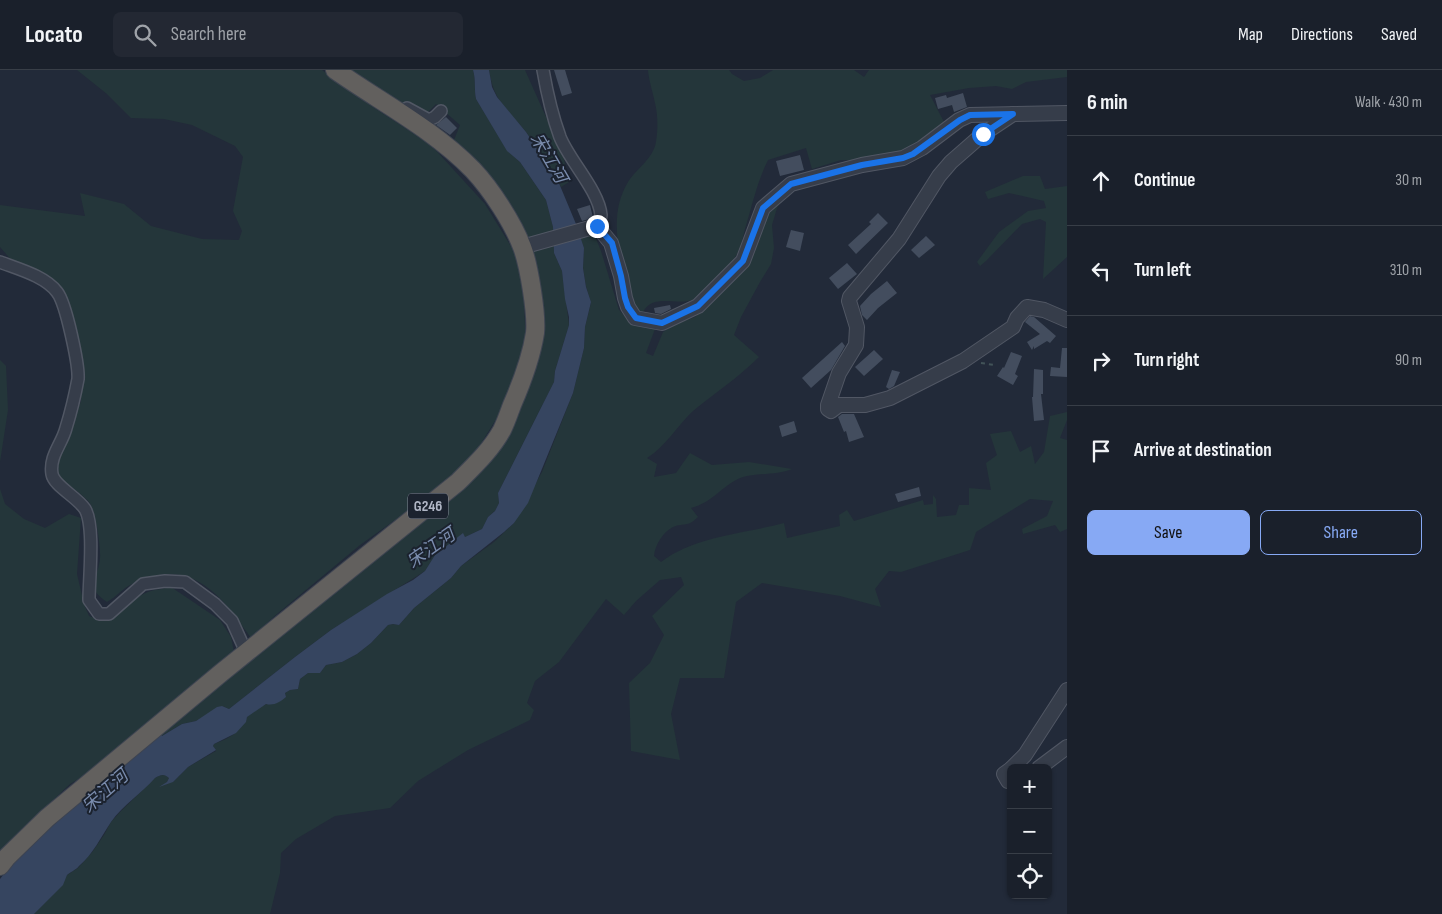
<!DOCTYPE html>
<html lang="en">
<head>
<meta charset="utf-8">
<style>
  :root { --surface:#1a202b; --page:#232833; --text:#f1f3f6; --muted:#9fa3a9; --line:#383e47; --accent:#87a9f4 }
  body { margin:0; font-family:"Sofia Sans Condensed","Noto Sans SC",sans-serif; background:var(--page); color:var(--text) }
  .controls { position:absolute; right:15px; bottom:15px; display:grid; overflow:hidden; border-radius:8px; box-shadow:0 1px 4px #0004 }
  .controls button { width:45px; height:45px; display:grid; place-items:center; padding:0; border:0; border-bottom:1px solid var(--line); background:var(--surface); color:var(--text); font:25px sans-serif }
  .stop { position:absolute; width:15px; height:15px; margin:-11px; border:4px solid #1a73e8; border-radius:50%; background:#fff }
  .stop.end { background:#1a73e8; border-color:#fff; box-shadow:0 1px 5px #0008 }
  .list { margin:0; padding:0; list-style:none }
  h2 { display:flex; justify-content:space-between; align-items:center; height:65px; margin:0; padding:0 20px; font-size:21px }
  h2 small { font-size:16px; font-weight:400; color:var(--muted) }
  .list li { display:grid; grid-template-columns:32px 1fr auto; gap:15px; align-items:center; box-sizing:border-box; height:90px; padding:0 20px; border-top:1px solid var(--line) }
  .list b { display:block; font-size:19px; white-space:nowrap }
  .list em { font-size:16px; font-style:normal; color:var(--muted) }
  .actions { display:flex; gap:10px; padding:15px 20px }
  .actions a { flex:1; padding:11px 0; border:1px solid var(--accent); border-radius:8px; text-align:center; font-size:18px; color:var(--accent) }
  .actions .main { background:var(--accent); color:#111 }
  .icon { flex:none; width:28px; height:28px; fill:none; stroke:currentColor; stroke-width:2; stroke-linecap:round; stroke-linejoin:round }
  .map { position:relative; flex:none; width:1067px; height:844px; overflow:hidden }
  header { display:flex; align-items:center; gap:30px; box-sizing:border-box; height:70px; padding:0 25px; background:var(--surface); border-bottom:1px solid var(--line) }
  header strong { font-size:24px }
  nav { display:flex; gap:28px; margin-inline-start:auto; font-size:18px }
  .search { width:350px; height:45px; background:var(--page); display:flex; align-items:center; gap:12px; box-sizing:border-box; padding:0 18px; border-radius:8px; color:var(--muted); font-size:19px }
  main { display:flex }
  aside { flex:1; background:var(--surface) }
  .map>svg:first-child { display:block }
</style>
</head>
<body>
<header>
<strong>Locato</strong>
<div class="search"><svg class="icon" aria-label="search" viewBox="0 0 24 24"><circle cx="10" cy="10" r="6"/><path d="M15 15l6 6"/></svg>Search here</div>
<nav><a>Map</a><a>Directions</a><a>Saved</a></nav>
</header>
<main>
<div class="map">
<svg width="1067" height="844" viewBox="0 0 1067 844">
  <rect width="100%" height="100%" fill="#222a39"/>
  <g fill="#24363a">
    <path d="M 77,0 L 322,0 L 361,29 L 431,75 L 485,134 L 517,186 L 524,231 L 526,280 L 498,346 L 477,380 L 451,410 L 360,475 L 277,544 L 251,568 C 219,523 192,486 132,514 C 123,518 116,527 107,532 C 83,517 99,507 100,488 C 101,478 96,445 91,435 C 87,427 67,414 59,408 L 58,396 L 60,385 L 81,331 L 80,281 L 62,218 L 13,192 L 0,177 L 0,135 L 85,146 L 80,123 L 124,134 L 151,156 L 202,169 L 239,170 L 242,161 L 233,141 L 243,87 L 235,76 L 192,55 L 164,49 L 131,48 L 107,24 Z"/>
    <path d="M 345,0 L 473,0 C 476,10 474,19 476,29 L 507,80 L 520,92 L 546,130 L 553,157 L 554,183 L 562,201 L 569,255 L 555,301 L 554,312 L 498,423 L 499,433 L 495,441 L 488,447 L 482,459 L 465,467 L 463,464 L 435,485 L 425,501 L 331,560 L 295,587 L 229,639 L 222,636 L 196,651 L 182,654 L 162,666 L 160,663 L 472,403 L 540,264 L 505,131 L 482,96 L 454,70 L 460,55 L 436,34 L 425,45 L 394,30 Z"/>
    <path d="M 489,0 L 525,0 L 563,85 L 569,112 L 561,117 C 552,97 538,79 526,62 C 507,38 494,32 489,0 Z"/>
    <path d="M 648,0 L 729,0 L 732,4 L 744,11 L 760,8 L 773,0 L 854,0 L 864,7 L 869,0 L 1067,0 L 1067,7 L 1026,12 L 1012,19 L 996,16 L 969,18 L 930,25 L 944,52 L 929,70 L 913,79 L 869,90 L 841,90 L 812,99 L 806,78 L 768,90 C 757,112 752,136 745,159 C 743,167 741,177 737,184 C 731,196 719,208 710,217 C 706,221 700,227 695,229 C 679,237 653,222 643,242 L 636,240 L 632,235 C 623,195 605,150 628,112 C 637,98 653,89 656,72 C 658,60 658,45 655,33 C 653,22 649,12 648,0 Z"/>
    <path d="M 1023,106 L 1040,106 L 1045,119 L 1067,116 L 1067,187 L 1043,209 L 1046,152 L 1040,149 L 1022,154 L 986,191 L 980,196 L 977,192 L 999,162 L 1028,141 L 1046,138 L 1044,131 L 1009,123 L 988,129 L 985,122 Z"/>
    <path d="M 786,124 L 777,138 L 772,155 L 774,178 L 771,194 L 760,212 L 741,247 L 734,265 L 759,287 C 739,307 715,323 693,341 C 677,356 666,376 647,388 L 657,394 L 654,407 L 676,403 L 690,383 L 712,395 L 749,392 L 792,399 C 776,406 753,402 738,409 C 720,418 713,432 691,438 L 698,447 C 687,458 685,452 673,457 C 663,462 655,475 654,486 L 661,492 C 695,466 743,464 784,453 L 787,468 L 840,456 L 839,445 L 847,440 L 854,451 L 923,430 L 924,435 L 933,434 L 933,425 L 936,429 L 937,447 L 956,445 L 959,435 L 969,435 L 969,418 L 991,420 L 986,393 L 997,385 L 990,364 L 1011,361 L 1020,382 L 1031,376 L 1035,394 L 1044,382 L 1050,346 L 1067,342 L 1067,350 L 1060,368 L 1067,370 L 1067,459 L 1060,462 L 1055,455 L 1023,464 L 1022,459 L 1047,446 L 1053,431 L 1030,429 L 976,462 L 970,480 L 901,502 L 889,501 L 875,519 L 881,537 L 840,526 L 762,513 L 736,532 L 724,608 L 680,608 L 671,644 L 680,690 L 631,681 L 629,613 L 650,593 L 664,565 L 652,546 L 684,515 L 681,507 L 660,510 L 636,531 L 624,545 L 606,529 L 559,592 L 535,611 L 527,633 L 534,640 L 530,650 L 468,680 L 418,711 L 390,738 L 335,746 L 296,769 L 281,783 L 280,803 L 270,844 L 34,844 L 55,822 L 67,805 L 78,798 L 93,781 L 104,765 L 111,752 L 120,742 L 155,708 C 160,705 165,703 169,708 L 167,712 L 173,712 L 188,697 L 216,681 L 213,676 L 214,674 C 233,667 236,664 247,647 C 254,637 275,631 286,627 L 285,623 L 290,620 L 298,619 L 300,609 L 308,603 L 320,603 L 326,595 L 342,592 L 357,584 L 371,573 L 388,555 L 393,554 L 399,555 L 414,538 L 451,508 L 461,496 L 494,472 L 514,453 L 542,402 L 573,323 L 584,278 L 585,257 L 591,233 L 586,216 L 583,198 L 584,178 L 580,167 L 588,164 L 595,166 L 601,181 L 619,240 L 628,249 L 655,259 L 646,283 L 653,286 L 663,262 L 676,254 L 695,247 L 713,232 L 733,210 L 767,145 Z"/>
    <path d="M 0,290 L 6,296 L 8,340 L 0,392 Z"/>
    <path d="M 0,419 L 5,434 L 24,449 L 45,458 L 69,444 L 81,448 L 77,504 L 84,534 L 89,546 C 116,557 124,531 148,522 C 155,519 164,519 171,517 L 220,550 L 231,567 L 234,582 L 163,640 L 97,698 L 70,714 L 0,781 Z"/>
  </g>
  <path fill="#364560" d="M 473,0 L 489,0 L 492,17 L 497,27 L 526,62 L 556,106 L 576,154 L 584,178 L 583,198 L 586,217 L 591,232 L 585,257 L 584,278 L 573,323 L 528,433 L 514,453 L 504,462 L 461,496 L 451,508 L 414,538 L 399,555 L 393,554 L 388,555 L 371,573 L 357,584 L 342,592 L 326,595 L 320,603 L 308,603 L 300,609 L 298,619 L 290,620 L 285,623 L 286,627 C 280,632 274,636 266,634 L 247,647 L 246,652 L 236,663 L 214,674 L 213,676 L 216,680 L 188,697 L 173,712 L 159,717 L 167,712 L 169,708 C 164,703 160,705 155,708 C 142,723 123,735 111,752 C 101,767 93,784 79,796 C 76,800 70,802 67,805 L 63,815 L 34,844 L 0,844 L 0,809 L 14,791 L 101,712 L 160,663 L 162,666 L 182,654 L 196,651 L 217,637 L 222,636 L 229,639 L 295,587 L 331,560 L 387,524 L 413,510 L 425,501 L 435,485 L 463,463 L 465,467 L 482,459 L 488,447 L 495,441 L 499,433 L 498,423 L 554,312 L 555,301 L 569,255 L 569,247 L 565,229 L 562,201 L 554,183 L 553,157 L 546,130 L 520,92 L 507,81 L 476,29 C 474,19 476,10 473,0 Z"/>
  <g fill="#434d5e">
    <path d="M 554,0 L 565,0 L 572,23 L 562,26 Z"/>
    <path d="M 963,23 L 967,37 L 954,42 L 952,35 L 938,39 L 935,28 L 946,25 L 947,28 Z"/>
    <path d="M 446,47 L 457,58 L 450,65 L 436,55 Z"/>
    <path d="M 800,85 L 804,100 L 780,106 L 776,91 Z"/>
    <path d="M 590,135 L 593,148 L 582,151 L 577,139 Z"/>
    <path d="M 878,143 L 888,153 L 856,184 L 848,175 L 871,154 L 869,152 Z"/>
    <path d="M 791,160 L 804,163 L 800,181 L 786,177 Z"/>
    <path d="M 926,166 L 935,175 L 919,188 L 911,180 Z"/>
    <path d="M 847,193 L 857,204 L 838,219 L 829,208 Z"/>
    <path d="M 887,211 L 897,223 L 878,238 L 867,250 L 862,245 L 860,236 L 871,224 Z"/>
    <path d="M 670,235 L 671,239 L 661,244 L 655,243 L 654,238 Z"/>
    <path d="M 1030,246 L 1034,247 L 1056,266 L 1050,273 L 1047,271 L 1034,279 L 1034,276 L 1032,280 L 1027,272 L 1040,264 L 1025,252 Z"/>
    <path d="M 842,272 L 845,276 L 831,300 L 811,318 L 802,308 Z"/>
    <path d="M 1062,278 L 1067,278 L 1067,307 L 1050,306 L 1051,297 L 1060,298 Z"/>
    <path d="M 874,280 L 883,289 L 864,306 L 855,297 Z"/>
    <path d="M 1011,282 L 1022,286 L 1015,304 L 1018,306 L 1013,315 L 997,306 L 1003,297 L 1004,298 Z"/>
    <path d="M 1034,299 L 1043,300 L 1043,324 L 1041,324 L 1044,350 L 1034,351 L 1032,327 L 1033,327 Z"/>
    <path d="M 892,300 L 900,302 L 894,316 L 889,319 L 886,317 Z"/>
    <path d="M 842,344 L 854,344 L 864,367 L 849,372 L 846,361 L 844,362 L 838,347 Z"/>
    <path d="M 794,351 L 797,362 L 782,367 L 779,356 Z"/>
    <path d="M 919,417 L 921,426 L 898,432 L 895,424 Z"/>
  </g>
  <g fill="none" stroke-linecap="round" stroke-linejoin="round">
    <g stroke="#515764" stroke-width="14">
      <g id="minor">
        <path d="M 543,0 C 547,23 552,45 560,67 C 569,90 599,121 601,145 C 601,149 599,152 597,156"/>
        <path d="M 407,38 L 429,50 L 435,47 L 441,41"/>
        <path d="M 0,192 C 18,199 45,206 57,222 C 66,233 79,295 78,309 C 75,325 71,342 66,358 C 62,374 49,386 52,404 C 54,416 76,426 85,439 C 95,456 89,509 89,530 L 99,544 L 109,544 L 143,514 L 165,511 L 185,512 L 215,534 L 232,551 L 246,582"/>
      </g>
    </g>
    <g stroke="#515764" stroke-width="16">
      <g id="tertiary">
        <path d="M 1013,44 L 983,64 L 951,92 L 939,106 L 899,169 L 850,227 L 849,231 L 857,257 L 856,275 L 839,303 L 828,335 L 828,339 L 831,341 L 839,335 L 865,335 L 890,328 L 963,291 L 1013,257 L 1017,248 L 1027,237 L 1044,240 L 1067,250"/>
        <path d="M 522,177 L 597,156 L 611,173 L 621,206 L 625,228 L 628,237 L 635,248 L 662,253 L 698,236 L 743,191 L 763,138 L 791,114 L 862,95 L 903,88 L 922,78 L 959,50 L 970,45 L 1067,43"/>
        <path d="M 1012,698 L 1025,685 L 1067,620"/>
        <path d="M 1039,698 L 1067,677"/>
        <path d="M 1011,699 L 1004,704 L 1008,711 L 1011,711"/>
      </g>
    </g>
    <g stroke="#3e4451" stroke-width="20">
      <path id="trunk" d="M 0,796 L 7,787 L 47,748 L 221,603 L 458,412 C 474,396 491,380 502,360 C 506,352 509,343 512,335 C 522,312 531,289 535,263 C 537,245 529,195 522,177 C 513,153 491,119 473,100 C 433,59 382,33 335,0"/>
    </g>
    <path stroke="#425358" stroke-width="2" stroke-dasharray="4 4" stroke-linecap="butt" d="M 981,293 L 994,295"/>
    <use href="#minor" stroke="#363d4a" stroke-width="11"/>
    <use href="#tertiary" stroke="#363d4a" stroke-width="14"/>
    <use href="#trunk" stroke="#62605e" stroke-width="18"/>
  </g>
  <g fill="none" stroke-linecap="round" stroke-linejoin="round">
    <path stroke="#1a73e8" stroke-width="6" d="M 597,156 L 612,173 L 621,206 L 625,228 L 628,237 L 636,248 L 662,253 L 698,236 L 743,191 L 763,138 L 791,114 L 862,95 L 903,88 L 913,84 L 960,50 L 970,45 L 1013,44 L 983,64"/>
  </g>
  <g text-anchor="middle" stroke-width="4" stroke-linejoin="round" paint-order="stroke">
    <rect fill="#1b222e" stroke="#848a98" stroke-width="1" x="408" y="423.5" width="40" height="25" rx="4"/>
    <g font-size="15" font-weight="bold" fill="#b1b7c6">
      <text x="428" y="441">G246</text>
    </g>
    <g font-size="18" font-style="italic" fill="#7a8cad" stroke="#1b222e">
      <text transform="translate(549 88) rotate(60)" y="6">宋江河</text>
      <text transform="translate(431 478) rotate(-35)" y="6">宋江河</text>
      <text transform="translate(105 721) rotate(-41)" y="6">宋江河</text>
    </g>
  </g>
</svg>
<div class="controls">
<button>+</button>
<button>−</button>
<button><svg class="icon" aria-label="locate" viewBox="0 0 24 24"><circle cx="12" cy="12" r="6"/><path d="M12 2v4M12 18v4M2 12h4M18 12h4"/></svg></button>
</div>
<div class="stop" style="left:983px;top:64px"></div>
<div class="stop end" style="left:597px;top:156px"></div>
</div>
<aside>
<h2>6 min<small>Walk · 430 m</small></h2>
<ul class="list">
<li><svg class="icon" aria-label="ahead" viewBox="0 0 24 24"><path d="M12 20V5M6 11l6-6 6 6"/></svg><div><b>Continue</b></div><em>30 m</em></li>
<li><svg class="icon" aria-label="left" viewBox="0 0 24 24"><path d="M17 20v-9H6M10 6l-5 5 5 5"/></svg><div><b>Turn left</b></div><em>310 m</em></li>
<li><svg class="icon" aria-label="right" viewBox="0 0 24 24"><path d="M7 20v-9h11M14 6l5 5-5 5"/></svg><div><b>Turn right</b></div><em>90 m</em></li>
<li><svg class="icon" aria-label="arrive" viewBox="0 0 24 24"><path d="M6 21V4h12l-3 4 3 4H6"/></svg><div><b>Arrive at destination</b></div></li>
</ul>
<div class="actions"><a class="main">Save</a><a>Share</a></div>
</aside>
</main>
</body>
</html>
